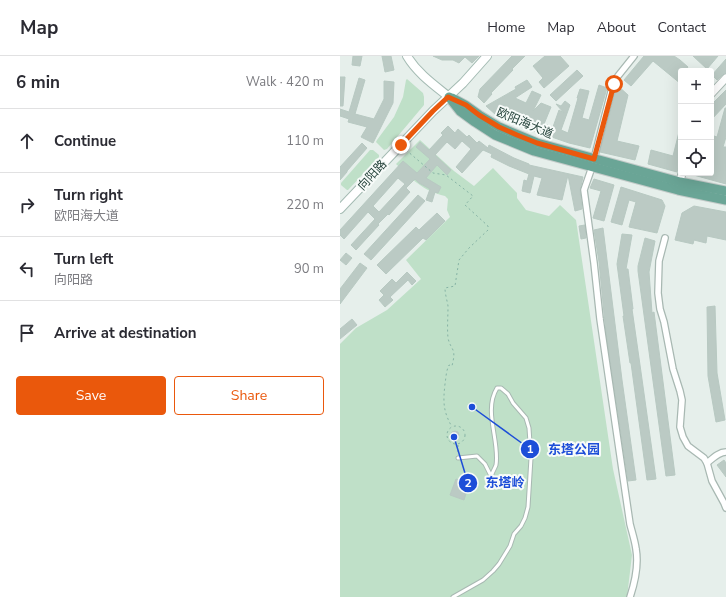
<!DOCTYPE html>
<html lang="en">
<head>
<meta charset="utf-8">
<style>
  :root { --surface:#fff; --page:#f7f7f7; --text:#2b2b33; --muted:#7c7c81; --line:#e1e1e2; --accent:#ea580c }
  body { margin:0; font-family:"Nunito Sans","Noto Sans SC",sans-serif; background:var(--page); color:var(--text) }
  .controls { position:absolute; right:12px; top:12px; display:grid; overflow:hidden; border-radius:4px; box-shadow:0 4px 16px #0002 }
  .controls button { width:36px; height:36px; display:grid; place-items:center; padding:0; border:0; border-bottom:1px solid var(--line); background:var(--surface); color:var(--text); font:20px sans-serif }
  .stop { position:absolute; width:12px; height:12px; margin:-9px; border:3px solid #ea580c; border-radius:50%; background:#fff }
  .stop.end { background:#ea580c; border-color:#fff; box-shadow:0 1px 4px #0008 }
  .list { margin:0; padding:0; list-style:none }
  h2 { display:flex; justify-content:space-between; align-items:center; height:52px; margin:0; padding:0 16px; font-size:17px }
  h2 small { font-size:13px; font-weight:400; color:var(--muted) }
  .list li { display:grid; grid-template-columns:26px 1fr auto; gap:12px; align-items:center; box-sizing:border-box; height:64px; padding:0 16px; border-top:1px solid var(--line) }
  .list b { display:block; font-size:15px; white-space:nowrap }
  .list p { margin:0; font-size:13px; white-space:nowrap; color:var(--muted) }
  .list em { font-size:13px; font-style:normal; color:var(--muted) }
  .actions { display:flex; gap:8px; padding:12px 16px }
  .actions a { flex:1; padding:9px 0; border:1px solid var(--accent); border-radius:4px; text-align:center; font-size:14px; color:var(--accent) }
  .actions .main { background:var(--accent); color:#fff }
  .icon { flex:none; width:22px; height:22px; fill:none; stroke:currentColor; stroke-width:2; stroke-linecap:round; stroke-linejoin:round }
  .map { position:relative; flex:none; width:386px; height:541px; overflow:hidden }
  header { display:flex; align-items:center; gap:24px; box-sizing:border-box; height:56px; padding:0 20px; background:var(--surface); border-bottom:1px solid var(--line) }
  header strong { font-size:19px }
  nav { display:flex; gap:22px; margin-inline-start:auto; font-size:14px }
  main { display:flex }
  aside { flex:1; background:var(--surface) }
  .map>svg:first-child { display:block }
</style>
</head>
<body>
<header>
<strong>Map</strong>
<nav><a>Home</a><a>Map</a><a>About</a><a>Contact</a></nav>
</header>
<main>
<aside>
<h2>6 min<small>Walk · 420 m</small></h2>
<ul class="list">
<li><svg class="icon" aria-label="ahead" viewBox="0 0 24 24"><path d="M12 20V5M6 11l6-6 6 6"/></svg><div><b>Continue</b></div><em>110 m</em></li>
<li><svg class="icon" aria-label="right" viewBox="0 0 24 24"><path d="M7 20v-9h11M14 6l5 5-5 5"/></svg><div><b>Turn right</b><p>欧阳海大道</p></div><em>220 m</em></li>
<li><svg class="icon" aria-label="left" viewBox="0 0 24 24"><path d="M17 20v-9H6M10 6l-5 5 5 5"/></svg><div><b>Turn left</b><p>向阳路</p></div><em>90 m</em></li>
<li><svg class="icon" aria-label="arrive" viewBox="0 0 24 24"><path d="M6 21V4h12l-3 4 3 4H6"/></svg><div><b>Arrive at destination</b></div></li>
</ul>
<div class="actions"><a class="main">Save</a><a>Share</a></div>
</aside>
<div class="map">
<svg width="386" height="541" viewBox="0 0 386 541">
  <rect width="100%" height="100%" fill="#e6efeb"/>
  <g fill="#bfe0c8">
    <path d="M 67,23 L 83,37 L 84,41 L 84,49 L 47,93 L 44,94 L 36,86 L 37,84 L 54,61 L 63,41 L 66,24 Z"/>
    <path d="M 80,84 L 114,115 L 134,130 L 153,112 L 177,137 L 177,142 L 186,154 L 209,160 L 220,149 L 236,164 L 273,413 L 292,499 L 287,541 L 0,541 L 0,288 L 16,272 L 47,254 L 81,223 L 66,204 L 110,161 L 107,154 L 108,143 L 105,140 C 83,135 72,123 56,108 Z"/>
    <path d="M 30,94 L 33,94 L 39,99 L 39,101 L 8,134 L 7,134 L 1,129 L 1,127 Z"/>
  </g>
  <g fill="#bbcac4" stroke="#b8c9c2" fill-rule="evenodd">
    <path d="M 13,0 L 22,0 L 20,10 L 12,9 Z"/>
    <path d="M 42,0 L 51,0 L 54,14 L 45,16 Z"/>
    <path d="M 93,0 L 139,0 L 132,7 L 125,1 L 119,7 L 113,4 L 102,4 Z"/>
    <path d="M 172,0 L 185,0 L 172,13 L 173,14 L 151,37 L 152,38 L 144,47 L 138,41 L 140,33 Z"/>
    <path d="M 205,0 L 220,0 L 229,10 L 204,32 L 199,26 L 203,22 L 193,10 Z"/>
    <path d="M 304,0 L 334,0 L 340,4 L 348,11 L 345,15 L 341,15 L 341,28 L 313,5 L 291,30 L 284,24 Z"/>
    <path d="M 353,0 L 378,0 L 367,13 Z"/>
    <path d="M 386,3 L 386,17 L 382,19 L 377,24 L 372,19 Z"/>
    <path d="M 237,14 L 243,20 L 216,45 L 210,39 Z"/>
    <path d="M 0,21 L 5,21 L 3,50 L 0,50 Z"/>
    <path d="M 19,22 L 25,24 L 15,58 L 34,63 L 44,43 L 44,25 L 54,26 L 53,47 L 33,87 L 21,81 L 27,71 L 8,66 L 9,63 L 0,60 L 0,53 L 9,56 Z"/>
    <path d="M 187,24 L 192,31 L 175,42 L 186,47 L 192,35 L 201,39 L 193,55 L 201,47 L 211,51 L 204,68 L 213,71 L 219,54 L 224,57 L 216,48 L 221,50 L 225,45 L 230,49 L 221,74 L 228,77 L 238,42 L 237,42 L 240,33 L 249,35 L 242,62 L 249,64 L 259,29 L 267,32 L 250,92 L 229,87 L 177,69 L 177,68 L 156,59 L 146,50 L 176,33 L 175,31 Z"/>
    <path d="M 277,29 L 288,39 L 277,85 L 299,90 L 295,104 L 260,96 Z"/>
    <path d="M 386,34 L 386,48 L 371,64 L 371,49 Z"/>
    <path d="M 385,52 L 386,52 L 386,81 L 383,91 L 386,91 L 386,128 L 350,118 L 350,117 L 371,117 L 371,95 L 373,85 L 371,85 L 371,79 L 377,81 Z"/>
    <path d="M 108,70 L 115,77 L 118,73 L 127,81 L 129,79 L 137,87 L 139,85 L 148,92 L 149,89 L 174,102 L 189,108 L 189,109 L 243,121 L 240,134 L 242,153 L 235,155 L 228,119 L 222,144 L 197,139 L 202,122 L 194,120 L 190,137 L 182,135 L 184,124 L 187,125 L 189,118 L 169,110 L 151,101 L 152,98 L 143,94 L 122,117 L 116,111 L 131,93 L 122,85 L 115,93 L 107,86 L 95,99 L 111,114 L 107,119 L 97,109 L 86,122 L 101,131 L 98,137 L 95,136 L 92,146 L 86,144 L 90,133 L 79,127 L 75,123 L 66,132 L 70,136 L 49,159 L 48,158 L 38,168 L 39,169 L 16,194 L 11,189 L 35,163 L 28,156 L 4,183 L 0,179 L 0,174 L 63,105 L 77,117 L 90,103 L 76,91 L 80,86 L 89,94 L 103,79 L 101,77 ZM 58,122 L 65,128 L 39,156 L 33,150 Z"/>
    <path d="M 340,72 L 341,72 L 341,104 L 337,116 L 308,108 L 311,94 L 333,100 Z"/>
    <path d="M 22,87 L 27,92 L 7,115 L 7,116 L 0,124 L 0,111 Z"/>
    <path d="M 254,123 L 274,129 L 264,165 L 253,162 L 261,135 L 250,132 Z"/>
    <path d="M 281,131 L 322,144 L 325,150 L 317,177 L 289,171 L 296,146 L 289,144 L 282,169 L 271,166 Z"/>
    <path d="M 78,139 L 85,145 L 31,204 L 24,198 Z"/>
    <path d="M 354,150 L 386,156 L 386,184 L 367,180 L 366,187 L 354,184 L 353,188 L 335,184 L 342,157 Z"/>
    <path d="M 97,157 L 105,165 L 86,184 L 83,182 L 46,218 L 37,209 L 76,171 L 79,174 Z"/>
    <path d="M 245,169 L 246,182 L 241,183 L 239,170 Z"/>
    <path d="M 263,172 L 282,324 L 296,424 L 288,425 L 266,277 L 259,206 L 254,174 Z"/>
    <path d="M 282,178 L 292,179 L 286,213 L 288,213 L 293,253 L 292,253 L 300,309 L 316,423 L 307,424 L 291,307 L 290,307 L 283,260 L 284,260 L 277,208 Z"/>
    <path d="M 305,182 L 315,185 L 309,216 L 312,257 L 314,256 L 335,419 L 326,420 L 298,215 L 298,210 Z"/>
    <path d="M 6,197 L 12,202 L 6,209 L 0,204 Z"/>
    <path d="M 20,207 L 27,212 L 0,248 L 0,233 Z"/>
    <path d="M 67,216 L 76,225 L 72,229 L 68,224 L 50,241 L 53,244 L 45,251 L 39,244 L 44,239 L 40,235 L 52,223 L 56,227 Z"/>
    <path d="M 375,250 L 377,317 L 385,364 L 376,366 L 368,320 L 367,251 Z"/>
    <path d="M 12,263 L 17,269 L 0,283 L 0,273 Z"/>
    <circle cx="115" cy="379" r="4"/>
    <path d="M 384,404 L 386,407 L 386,421 L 377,409 Z"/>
    <path d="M 116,423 L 129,428 L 124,444 L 110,439 Z"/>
  </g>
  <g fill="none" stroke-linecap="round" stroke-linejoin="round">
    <g stroke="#a8b8b2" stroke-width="5">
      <path id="service" d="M 113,541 L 143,524 L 153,515 L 159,508 L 170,490 L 174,478 L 181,470 L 185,462 L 188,451 L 191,402 L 189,372 L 186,362 L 173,347 L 168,338 L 161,332 L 157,332 C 143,355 160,385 156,409 C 155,412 153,415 152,418 L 150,418 L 145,408 L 137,400 L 118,402"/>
    </g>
    <g stroke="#a8b8b2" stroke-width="8">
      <g id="minor">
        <path d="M 325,182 L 319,205 L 318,237 L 320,253 L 324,266 L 333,313 L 340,335 L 342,344 L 340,371 L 343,381 L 348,390 L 364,402 L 367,407 L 372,425 L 384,447 L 386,452"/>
        <path d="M 367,407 C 373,402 379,396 386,396"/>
        <path d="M 290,541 C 295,526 299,510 296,493 C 295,485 292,476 290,468 L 260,263 L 254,207 L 244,134 L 252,111 L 273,28 L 278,20 L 294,0"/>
      </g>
    </g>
    <g stroke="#a8b8b2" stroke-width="9">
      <g id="tertiary">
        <path d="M 371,38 L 386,22"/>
        <path d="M 340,126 L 342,117"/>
      </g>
    </g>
    <g stroke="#a4bbb3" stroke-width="10">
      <g id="secondary">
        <path d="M 67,0 C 77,17 94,29 109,41"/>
        <path d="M 0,153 L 93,55 L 123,27 L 147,0"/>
      </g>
    </g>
    <g stroke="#c2cac8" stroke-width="11">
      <g id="primary">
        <path d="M 109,41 L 120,55 L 135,66 L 155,79 L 194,95 L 338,134 L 386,144"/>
        <path d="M 112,42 L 125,49 L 139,59 L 159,71 L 197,87 L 340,126 L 386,135"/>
      </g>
    </g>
    <g stroke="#86b3a5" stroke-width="1" stroke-dasharray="2 3" stroke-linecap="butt">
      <path d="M 66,94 L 93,117 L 106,119 L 133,140 L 125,149 L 148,170 L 148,174 L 129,192 L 119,204 L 115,230 L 105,232 C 105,238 107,244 108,250 C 108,261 107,272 108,282 C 109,287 111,290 113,294 C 115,299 113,305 112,310 L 109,309 C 106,315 106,322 105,328 C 103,346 103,355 112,371"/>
      <circle cx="116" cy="379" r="9"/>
      <path d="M 118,389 L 118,398"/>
    </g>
    <use href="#service" stroke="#fff" stroke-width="3"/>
    <use href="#minor" stroke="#fff" stroke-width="5.5"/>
    <use href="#tertiary" stroke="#fff" stroke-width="7"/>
    <use href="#secondary" stroke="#fff" stroke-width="8"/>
    <use href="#primary" stroke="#6aa596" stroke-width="9"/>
  </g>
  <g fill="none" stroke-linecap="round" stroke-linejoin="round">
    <path stroke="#ea580c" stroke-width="5" d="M 61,89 L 93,55 L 108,41 L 126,49 L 139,59 L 159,71 L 177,79 L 197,87 L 254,103 L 274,28"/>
  </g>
  <g text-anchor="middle" stroke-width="4" stroke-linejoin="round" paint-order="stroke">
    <g font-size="12" fill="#24423a" stroke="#f7fbf9">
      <text transform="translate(185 67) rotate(23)" y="4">欧阳海大道</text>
      <text transform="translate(32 119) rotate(-47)" y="4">向阳路</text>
    </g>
  </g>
  <path fill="none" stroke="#1d4ed8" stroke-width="1.5" d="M132 351L190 393M114 381L128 427"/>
  <g fill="#1d4ed8" stroke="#f7fbf9" stroke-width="1.5">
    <circle cx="132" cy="351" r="4"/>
    <circle cx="114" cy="381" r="4"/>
    <circle cx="190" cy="393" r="10"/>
    <circle cx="128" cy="427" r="10"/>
  </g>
  <g font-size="12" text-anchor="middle" font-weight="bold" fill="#fff">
    <text x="190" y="397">1</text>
    <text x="128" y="431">2</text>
  </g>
  <g font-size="13" text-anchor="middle" font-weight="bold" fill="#1d4ed8" stroke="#f7fbf9" stroke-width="4" stroke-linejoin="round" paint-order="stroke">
    <text x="234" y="398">东塔公园</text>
    <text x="165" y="431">东塔岭</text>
  </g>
</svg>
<div class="controls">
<button>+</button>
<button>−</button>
<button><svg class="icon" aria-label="locate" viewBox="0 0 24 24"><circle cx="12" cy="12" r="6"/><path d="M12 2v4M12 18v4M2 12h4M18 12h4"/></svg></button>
</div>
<div class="stop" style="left:274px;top:28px"></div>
<div class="stop end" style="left:61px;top:89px"></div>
</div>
</main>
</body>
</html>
